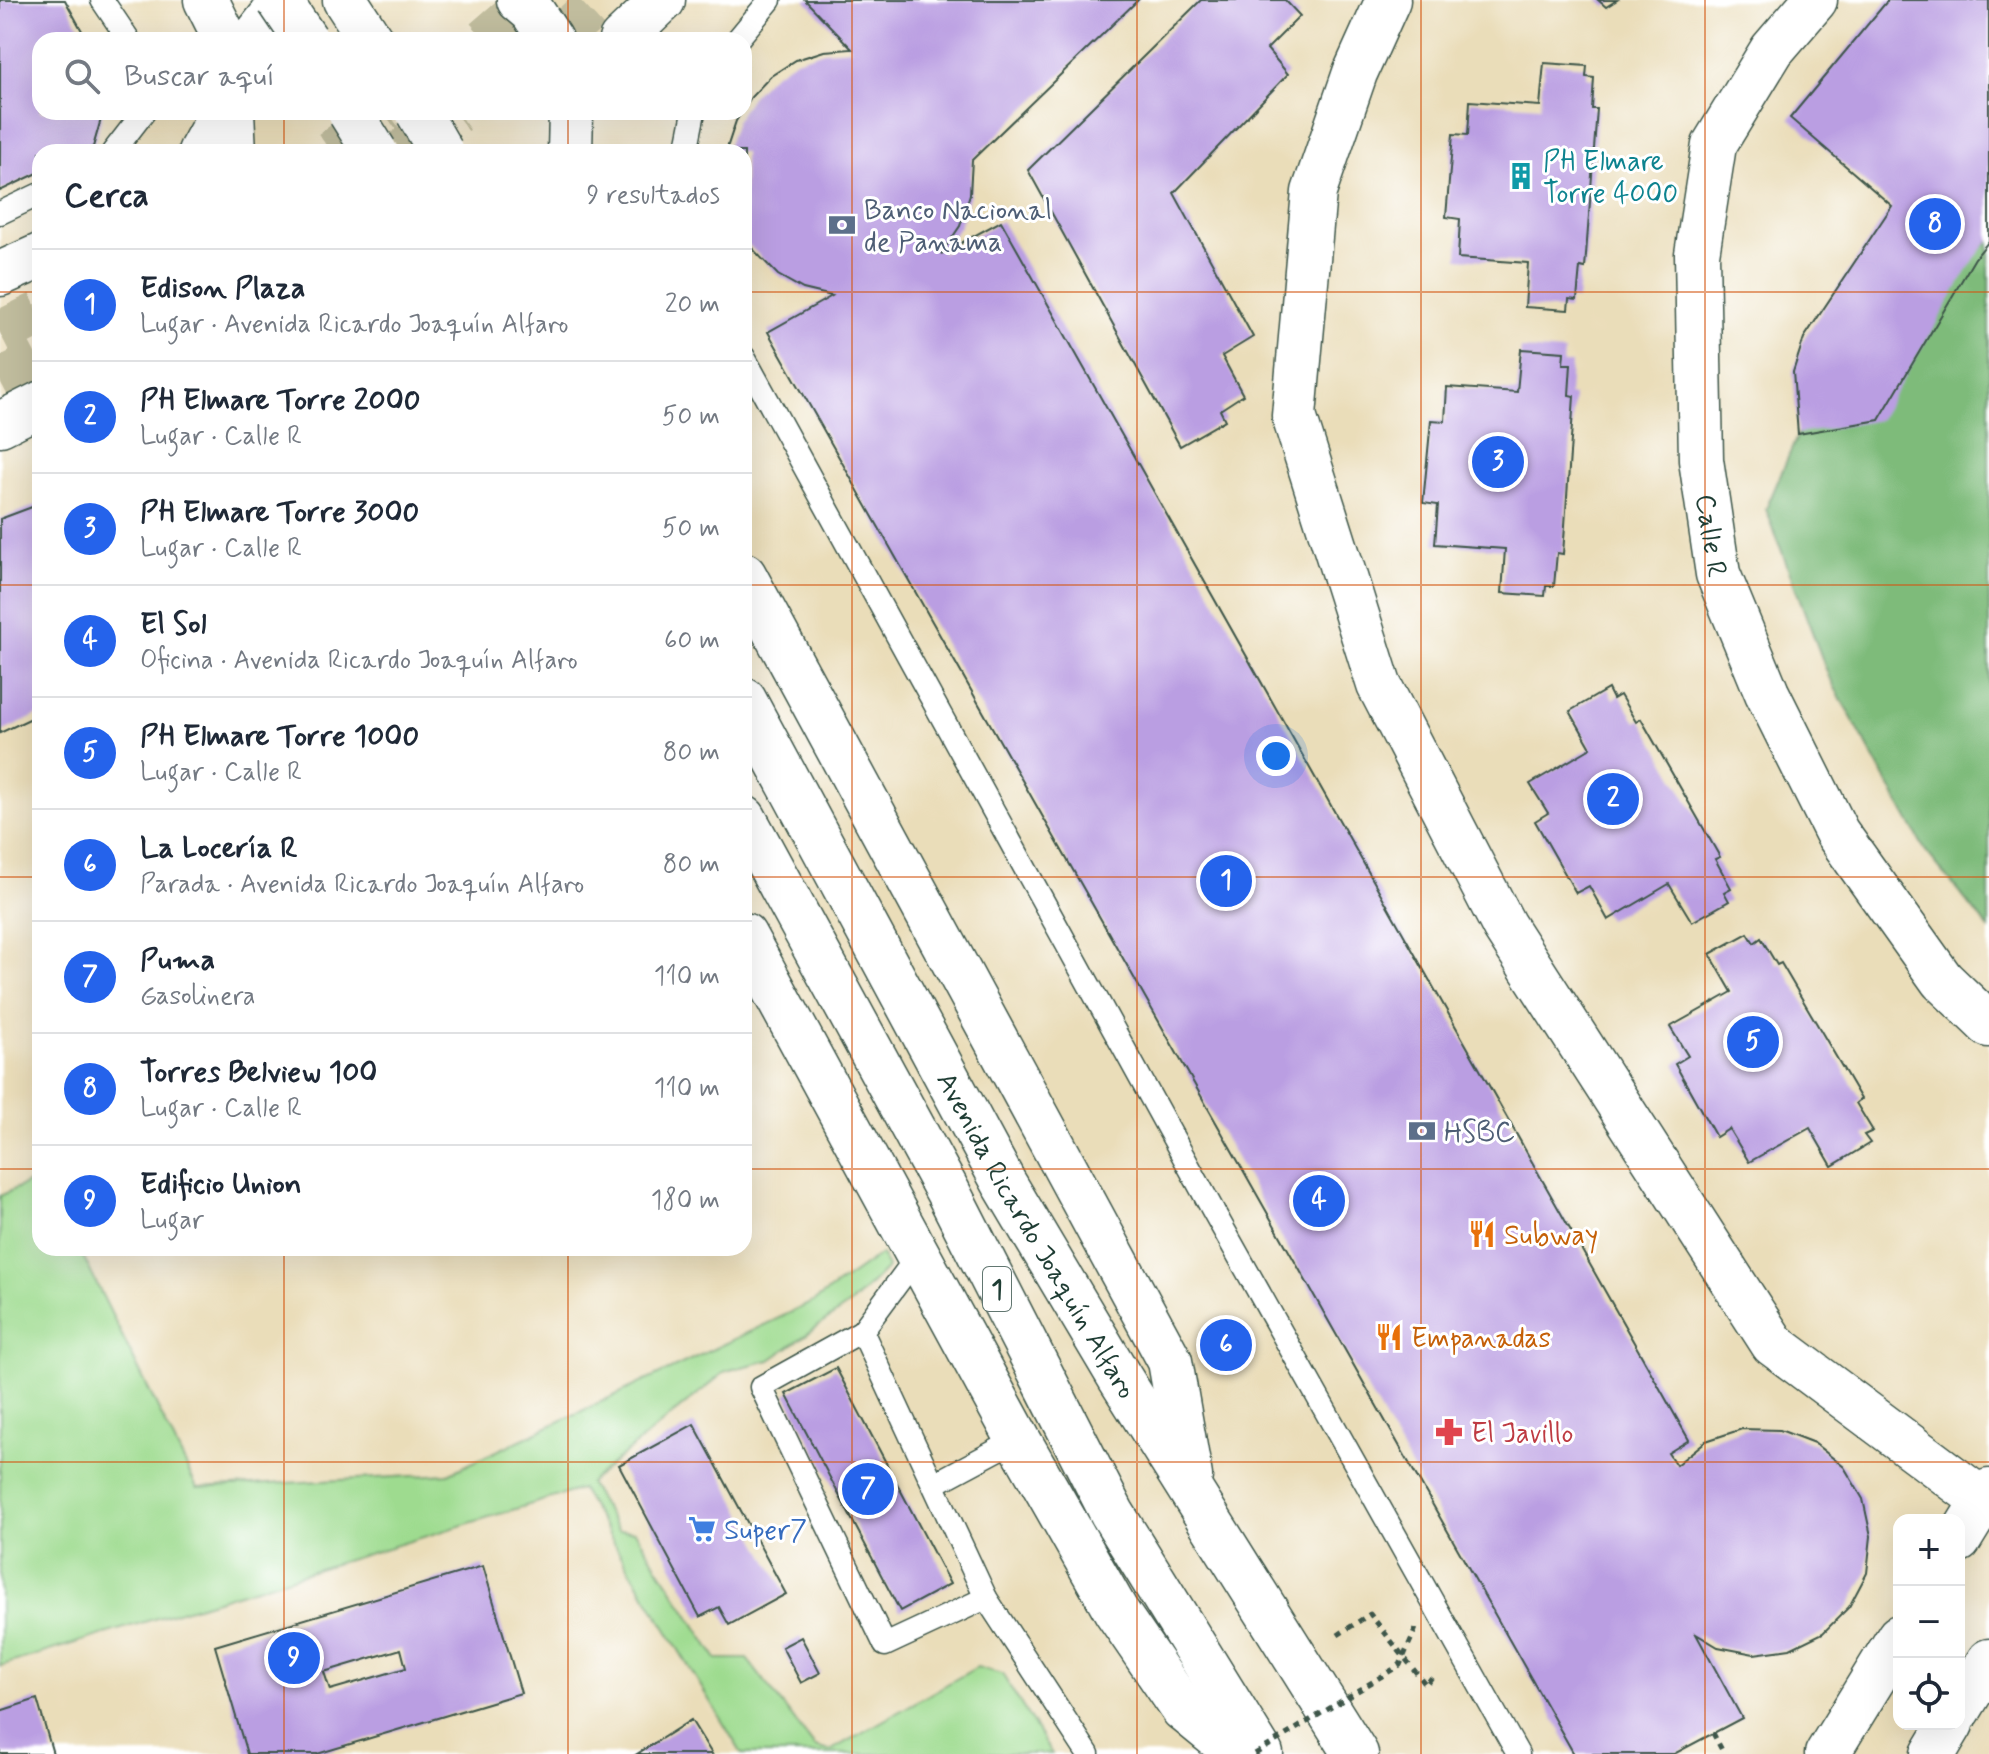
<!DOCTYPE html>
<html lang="es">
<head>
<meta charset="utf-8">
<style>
  :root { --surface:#fff; --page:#f2f2f3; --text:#1f2937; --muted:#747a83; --line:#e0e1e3; --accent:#2563eb }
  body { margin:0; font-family:Mynerve,sans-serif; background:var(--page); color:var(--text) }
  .controls { position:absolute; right:24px; bottom:24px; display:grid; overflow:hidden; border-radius:16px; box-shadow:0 8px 32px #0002 }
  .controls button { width:72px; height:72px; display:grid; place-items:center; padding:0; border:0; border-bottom:2px solid var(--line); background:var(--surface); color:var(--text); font:40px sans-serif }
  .you { position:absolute; left:1276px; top:756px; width:28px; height:28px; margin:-20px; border:6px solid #fff; border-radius:50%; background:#1a73e8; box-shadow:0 0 0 12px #1a73e833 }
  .badge { display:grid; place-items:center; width:52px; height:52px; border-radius:50%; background:var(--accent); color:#fff; font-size:26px; font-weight:700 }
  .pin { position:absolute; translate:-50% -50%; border:4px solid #fff; box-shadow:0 2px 8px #0006 }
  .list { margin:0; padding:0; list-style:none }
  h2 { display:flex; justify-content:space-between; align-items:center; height:104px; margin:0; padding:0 32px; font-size:34px }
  h2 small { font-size:26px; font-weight:400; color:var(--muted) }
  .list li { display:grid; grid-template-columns:52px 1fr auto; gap:24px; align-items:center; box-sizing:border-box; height:112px; padding:0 32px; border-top:2px solid var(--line) }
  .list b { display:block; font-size:30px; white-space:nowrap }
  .list p { margin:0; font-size:26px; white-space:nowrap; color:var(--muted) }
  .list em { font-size:26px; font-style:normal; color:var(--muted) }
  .icon { flex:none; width:44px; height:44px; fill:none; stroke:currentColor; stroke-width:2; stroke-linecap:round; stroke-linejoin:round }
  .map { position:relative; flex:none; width:1989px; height:1754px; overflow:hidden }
  .search { position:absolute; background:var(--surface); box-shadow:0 8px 32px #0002; left:32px; top:32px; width:720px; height:88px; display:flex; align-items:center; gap:20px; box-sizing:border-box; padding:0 28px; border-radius:24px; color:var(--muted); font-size:30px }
  .panel { position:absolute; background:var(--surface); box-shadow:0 8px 32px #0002; left:32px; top:144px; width:720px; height:1112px; border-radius:24px }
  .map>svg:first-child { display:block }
</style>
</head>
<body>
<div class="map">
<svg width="1989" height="1754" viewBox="0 0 1989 1754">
  <rect width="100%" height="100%" fill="#fff"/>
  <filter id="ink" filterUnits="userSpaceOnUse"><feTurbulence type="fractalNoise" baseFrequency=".0125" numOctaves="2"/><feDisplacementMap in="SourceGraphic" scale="16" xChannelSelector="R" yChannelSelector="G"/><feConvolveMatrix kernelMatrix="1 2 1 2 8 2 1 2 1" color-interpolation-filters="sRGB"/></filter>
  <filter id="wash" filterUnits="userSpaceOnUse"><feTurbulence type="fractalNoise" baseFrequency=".006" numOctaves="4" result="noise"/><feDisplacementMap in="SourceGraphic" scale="32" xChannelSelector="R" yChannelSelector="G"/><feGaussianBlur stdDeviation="1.8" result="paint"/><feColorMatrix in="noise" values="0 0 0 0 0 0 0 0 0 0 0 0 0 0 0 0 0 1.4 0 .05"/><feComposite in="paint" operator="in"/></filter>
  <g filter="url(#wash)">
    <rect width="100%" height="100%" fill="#eaddb9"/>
    <path fill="#9edb8f" stroke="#5e8c62" stroke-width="2" d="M 40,1177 L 40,1248 L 79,1248 L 197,1488 L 448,1474 L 813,1302 L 881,1254 L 888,1267 L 854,1301 L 770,1360 L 726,1371 L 589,1483 L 618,1530 L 635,1531 L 717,1659 L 747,1659 L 815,1747 L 830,1751 L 977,1667 L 1002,1674 L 1052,1754 L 742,1754 L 581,1489 L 0,1666 L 0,1196 Z"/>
    <path fill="#7ebb7a" stroke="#4e7c57" stroke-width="2" d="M 1989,241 L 1989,929 L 1925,850 L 1829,677 L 1766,509 L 1798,434 Z"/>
    <g id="blocks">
      <g fill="#ba9ee2" fill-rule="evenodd">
        <path d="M 0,0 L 65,0 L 87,40 L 40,40 L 40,112 L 103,112 L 93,147 L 82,152 L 40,152 L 40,172 L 0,191 Z"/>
        <path d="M 805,0 L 1138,0 L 972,160 L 970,194 L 960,226 L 941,254 L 1001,221 L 1689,1440 L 1668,1453 L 1676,1465 L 1706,1441 L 1742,1429 L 1780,1430 L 1814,1443 L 1844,1467 L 1863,1499 L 1871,1536 L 1867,1573 L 1849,1607 L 1823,1633 L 1790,1649 L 1754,1654 L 1718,1647 L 1696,1634 L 1742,1718 L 1674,1754 L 1574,1754 L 768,332 L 832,296 L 803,289 L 778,275 L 744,240 L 744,152 L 726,152 L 727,148 L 736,121 L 751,97 L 771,76 L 796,60 L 824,51 L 852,49 Z"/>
        <path d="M 1201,0 L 1285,0 L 1300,16 L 1267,49 L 1288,74 L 1174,193 L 1253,337 L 1222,356 L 1243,395 L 1220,410 L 1225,420 L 1180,446 L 1028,170 Z"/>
        <path d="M 1598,0 L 1617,0 L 1606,7 Z"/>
        <path d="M 1888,0 L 1989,0 L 1989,241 L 1975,258 L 1879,420 L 1798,434 L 1793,372 L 1804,338 L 1892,206 L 1790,118 Z"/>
        <path d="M 1544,63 L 1587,66 L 1586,77 L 1594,78 L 1592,109 L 1597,109 L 1585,268 L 1580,267 L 1577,300 L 1569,299 L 1568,310 L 1525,307 L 1528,263 L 1458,258 L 1460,219 L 1446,217 L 1453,134 L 1468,135 L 1470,101 L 1540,106 Z"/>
        <path d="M 1521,349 L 1564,352 L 1563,364 L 1571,364 L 1569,395 L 1574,396 L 1563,554 L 1557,553 L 1554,586 L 1546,586 L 1545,596 L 1502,593 L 1505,549 L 1435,544 L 1438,505 L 1423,503 L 1431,420 L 1445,421 L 1447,387 L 1517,392 Z"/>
        <path d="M 40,504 L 40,714 L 0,733 L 0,519 Z"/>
        <path d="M 1608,689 L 1613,699 L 1620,695 L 1636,722 L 1641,719 L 1720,857 L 1715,859 L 1731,888 L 1724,892 L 1729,901 L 1692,922 L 1669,884 L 1608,920 L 1589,886 L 1576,893 L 1535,821 L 1548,813 L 1530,784 L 1591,748 L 1570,711 Z"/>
        <path d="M 1748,933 L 1754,943 L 1761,938 L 1777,965 L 1781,963 L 1861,1099 L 1856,1103 L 1873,1131 L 1864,1135 L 1870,1143 L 1832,1166 L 1810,1128 L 1749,1162 L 1729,1129 L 1716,1137 L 1675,1064 L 1688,1056 L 1670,1027 L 1732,992 L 1710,954 Z"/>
        <path d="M 836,1368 L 950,1584 L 900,1611 L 786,1394 Z"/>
        <path d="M 694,1424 L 786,1594 L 729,1625 L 719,1607 L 700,1617 L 619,1465 Z"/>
        <path d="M 483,1566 L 521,1693 L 317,1754 L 247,1754 L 215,1646 ZM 401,1649 L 406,1668 L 330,1690 L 324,1672 Z"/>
        <path d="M 801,1637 L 820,1673 L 801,1683 L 782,1647 Z"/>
        <path d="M 37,1699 L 53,1754 L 0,1754 L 0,1711 Z"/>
        <path d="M 691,1720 L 712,1754 L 637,1754 Z"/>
      </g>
    </g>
  </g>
  <g filter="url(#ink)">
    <use href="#blocks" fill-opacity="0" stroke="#3d5548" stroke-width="2"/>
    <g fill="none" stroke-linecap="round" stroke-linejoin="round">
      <g stroke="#c1bd9e" stroke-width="44" stroke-dasharray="44 22" stroke-linecap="butt">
        <path d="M 485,40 L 531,0"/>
        <path d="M 557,40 L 600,0"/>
        <path d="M 331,152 L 388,112"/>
        <path d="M 402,152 L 457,112"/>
        <path d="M 0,333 L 40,313"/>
        <path d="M 0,381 L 40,360"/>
      </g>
      <g stroke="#3d5548" stroke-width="25">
        <g id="service">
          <path d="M 102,0 L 129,40"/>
          <path d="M 737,40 L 770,0"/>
          <path d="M 113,152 L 144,112"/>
          <path d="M 686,152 L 694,112"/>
          <path d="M 0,213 L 40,194"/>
          <path d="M 744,357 L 1215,1214 L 1518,1754"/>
          <path d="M 919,1254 L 862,1331 L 986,1598 L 1088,1754"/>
          <path d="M 862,1331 L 761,1387 L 885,1645 L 986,1598"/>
          <path d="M 934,1484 L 1018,1439"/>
        </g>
      </g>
      <g stroke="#3d5548" stroke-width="47">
        <g id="minor">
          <path d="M 1388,0 L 1355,73 L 1314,192 L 1294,416 L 1379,685 L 1504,926 L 1773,1344 L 1989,1505"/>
          <path id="s1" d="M 1815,0 L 1772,50 L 1714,145 L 1697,254 L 1701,460 L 1718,574 L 1767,693 L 1837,833 L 1942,980 L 1989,1025"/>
          <path d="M 1959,1540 L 1989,1491"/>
          <path d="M 1959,1710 L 1989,1661"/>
          <path d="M 1827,1754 L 1899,1637"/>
          <path d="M 1933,1754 L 1951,1724"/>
        </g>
      </g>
      <g stroke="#3d5548" stroke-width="47">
        <g id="secondary">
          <path d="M 621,40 L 663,0"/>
          <path d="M 200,152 L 222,112"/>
          <path d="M 0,274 L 40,256"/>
          <path d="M 0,424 L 40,404"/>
        </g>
      </g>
      <g stroke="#3d5548" stroke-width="47">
        <g id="primary">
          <path d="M 206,0 L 226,40"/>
          <path d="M 345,0 L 371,40"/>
          <path d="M 519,0 L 532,11 L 551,40"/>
          <path d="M 253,40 L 284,0"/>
          <path d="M 232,112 L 234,152"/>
          <path d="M 570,152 L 571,112"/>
          <path d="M 744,575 L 1170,1361 L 1190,1476"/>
          <path id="s2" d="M 744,700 L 1004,1183 L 1120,1378 L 1356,1754"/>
          <path d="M 744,818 L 948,1192 L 1112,1513 L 1261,1754"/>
          <path d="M 744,935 L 1018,1439 L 1116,1611 L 1183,1709 L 1238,1754"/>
        </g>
      </g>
      <g stroke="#3d5548" stroke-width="5" stroke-dasharray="6 6" stroke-linecap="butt">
        <path d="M 1338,1635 L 1370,1614 L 1426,1685 L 1432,1677"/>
        <path d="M 1713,1733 L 1724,1754"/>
      </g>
      <use href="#service" stroke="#fff" stroke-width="22"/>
      <use href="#minor" stroke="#fff" stroke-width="44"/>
      <use href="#secondary" stroke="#fff" stroke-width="44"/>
      <use href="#primary" stroke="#fff" stroke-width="44"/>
      <g stroke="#3d5548" stroke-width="47" stroke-linecap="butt">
        <g id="primary-bridge">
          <path d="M 279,0 L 306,40"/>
          <path d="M 350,112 L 375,152"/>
          <path d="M 418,112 L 441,152"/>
        </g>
      </g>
      <path stroke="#3d5548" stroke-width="5" stroke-dasharray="6 6" stroke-linecap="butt" d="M 1255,1754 L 1400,1665 L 1416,1628"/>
      <use href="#primary-bridge" stroke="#fff" stroke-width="44"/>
    </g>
  </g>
  <path fill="none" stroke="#d45610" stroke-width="2" stroke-opacity="0.55" d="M 284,0 L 284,40M 568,0 L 568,40M 852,0 L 852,1754M 1137,0 L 1137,1754M 1421,0 L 1421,1754M 1705,0 L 1705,1754M 284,112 L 284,152M 568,112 L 568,152M 0,292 L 40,292M 744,292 L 1989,292M 0,585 L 40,585M 744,585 L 1989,585M 0,877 L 40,877M 744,877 L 1989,877M 0,1169 L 40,1169M 744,1169 L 1989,1169M 284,1248 L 284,1754M 568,1248 L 568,1754M 0,1462 L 1989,1462"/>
  <defs>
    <g id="building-bare" transform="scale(2.16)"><path d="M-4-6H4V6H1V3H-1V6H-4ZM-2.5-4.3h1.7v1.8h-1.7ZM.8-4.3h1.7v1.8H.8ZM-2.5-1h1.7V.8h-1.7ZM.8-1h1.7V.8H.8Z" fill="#0f9aa8" stroke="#fff" stroke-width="2.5" paint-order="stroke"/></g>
    <g id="bank-bare" transform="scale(2.16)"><path d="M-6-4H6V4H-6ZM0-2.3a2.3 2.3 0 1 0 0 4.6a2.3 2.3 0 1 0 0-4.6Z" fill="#5c6f8a" stroke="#fff" stroke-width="2.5" paint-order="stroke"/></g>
    <g id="restaurant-bare" transform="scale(2.16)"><path d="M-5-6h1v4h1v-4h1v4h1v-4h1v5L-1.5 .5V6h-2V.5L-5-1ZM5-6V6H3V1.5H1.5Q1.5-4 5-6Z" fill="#e8710a" stroke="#fff" stroke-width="2.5" paint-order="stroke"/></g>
    <g id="pharmacy-bare" transform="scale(2.16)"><path d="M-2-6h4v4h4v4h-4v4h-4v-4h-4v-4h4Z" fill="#e0444e" stroke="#fff" stroke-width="2.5" paint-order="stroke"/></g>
    <g id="supermarket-bare" transform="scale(2.16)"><path d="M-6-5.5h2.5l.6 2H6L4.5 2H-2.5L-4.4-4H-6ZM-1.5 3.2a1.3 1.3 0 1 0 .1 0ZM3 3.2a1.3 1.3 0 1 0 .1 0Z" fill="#3f7fe0" stroke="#fff" stroke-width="2.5" paint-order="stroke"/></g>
  </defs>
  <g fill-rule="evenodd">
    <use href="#building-bare" x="1521" y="176"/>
    <use href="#bank-bare" x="842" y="225"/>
    <use href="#bank-bare" x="1422" y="1131"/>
    <use href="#restaurant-bare" x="1482" y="1234"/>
    <use href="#restaurant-bare" x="1389" y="1337"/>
    <use href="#pharmacy-bare" x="1449" y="1432"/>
    <use href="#supermarket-bare" x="702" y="1529"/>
  </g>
  <g text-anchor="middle" stroke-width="6" stroke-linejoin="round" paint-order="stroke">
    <rect fill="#fff" stroke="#627771" stroke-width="2" x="983" y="1267" width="28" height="44" rx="6"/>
    <g font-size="26" font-weight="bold" fill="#1f3d34">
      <text x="997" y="1298">1</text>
    </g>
    <g font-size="28" fill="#0d838f" stroke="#fff" text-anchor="start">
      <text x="1543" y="170">PH Elmare<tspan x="1543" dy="32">Torre 4000</tspan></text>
    </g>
    <g font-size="28" fill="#4e5e75" stroke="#fff" text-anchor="start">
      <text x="864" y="219">Banco Nacional<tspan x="864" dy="32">de Panama</tspan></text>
      <text x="1444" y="1141">HSBC</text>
    </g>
    <g font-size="28" fill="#1f3d34" stroke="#fff">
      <text dy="10" stroke="none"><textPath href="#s1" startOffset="570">Calle R</textPath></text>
      <text dy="10" stroke="none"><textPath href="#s2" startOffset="610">Avenida Ricardo Joaquín Alfaro</textPath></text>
    </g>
    <g font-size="28" fill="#c56008" stroke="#fff" text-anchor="start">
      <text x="1504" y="1244">Subway</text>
      <text x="1411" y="1347">Empanadas</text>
    </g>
    <g font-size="28" fill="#be3a42" stroke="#fff" text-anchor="start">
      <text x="1471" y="1442">El Javillo</text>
    </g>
    <g font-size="28" fill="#366cbe" stroke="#fff" text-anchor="start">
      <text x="724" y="1539">Super7</text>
    </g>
  </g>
</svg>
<div class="controls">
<button>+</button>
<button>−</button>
<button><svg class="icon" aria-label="locate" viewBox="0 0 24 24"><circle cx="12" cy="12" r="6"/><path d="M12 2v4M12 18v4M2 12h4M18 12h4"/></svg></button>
</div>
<div class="you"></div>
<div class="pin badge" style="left:1226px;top:881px">1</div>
<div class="pin badge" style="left:1613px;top:799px">2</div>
<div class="pin badge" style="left:1498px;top:462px">3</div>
<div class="pin badge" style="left:1319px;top:1201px">4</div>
<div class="pin badge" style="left:1753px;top:1042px">5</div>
<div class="pin badge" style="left:1226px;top:1345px">6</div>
<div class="pin badge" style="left:868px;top:1489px">7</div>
<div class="pin badge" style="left:1935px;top:224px">8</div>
<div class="pin badge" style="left:294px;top:1658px">9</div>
<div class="search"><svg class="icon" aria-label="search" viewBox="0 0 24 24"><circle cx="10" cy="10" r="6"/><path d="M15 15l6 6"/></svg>Buscar aquí</div>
<section class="panel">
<h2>Cerca<small>9 resultados</small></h2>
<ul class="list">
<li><span class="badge">1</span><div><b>Edison Plaza</b><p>Lugar · Avenida Ricardo Joaquín Alfaro</p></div><em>20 m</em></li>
<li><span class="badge">2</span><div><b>PH Elmare Torre 2000</b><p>Lugar · Calle R</p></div><em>50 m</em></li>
<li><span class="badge">3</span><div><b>PH Elmare Torre 3000</b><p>Lugar · Calle R</p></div><em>50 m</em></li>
<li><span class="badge">4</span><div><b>El Sol</b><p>Oficina · Avenida Ricardo Joaquín Alfaro</p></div><em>60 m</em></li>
<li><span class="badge">5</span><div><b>PH Elmare Torre 1000</b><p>Lugar · Calle R</p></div><em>80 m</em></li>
<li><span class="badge">6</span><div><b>La Locería R</b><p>Parada · Avenida Ricardo Joaquín Alfaro</p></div><em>80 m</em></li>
<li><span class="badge">7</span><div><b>Puma</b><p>Gasolinera</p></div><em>110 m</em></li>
<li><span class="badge">8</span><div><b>Torres Belview 100</b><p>Lugar · Calle R</p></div><em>110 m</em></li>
<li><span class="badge">9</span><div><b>Edificio Union</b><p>Lugar</p></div><em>180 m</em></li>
</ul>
</section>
</div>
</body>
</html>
